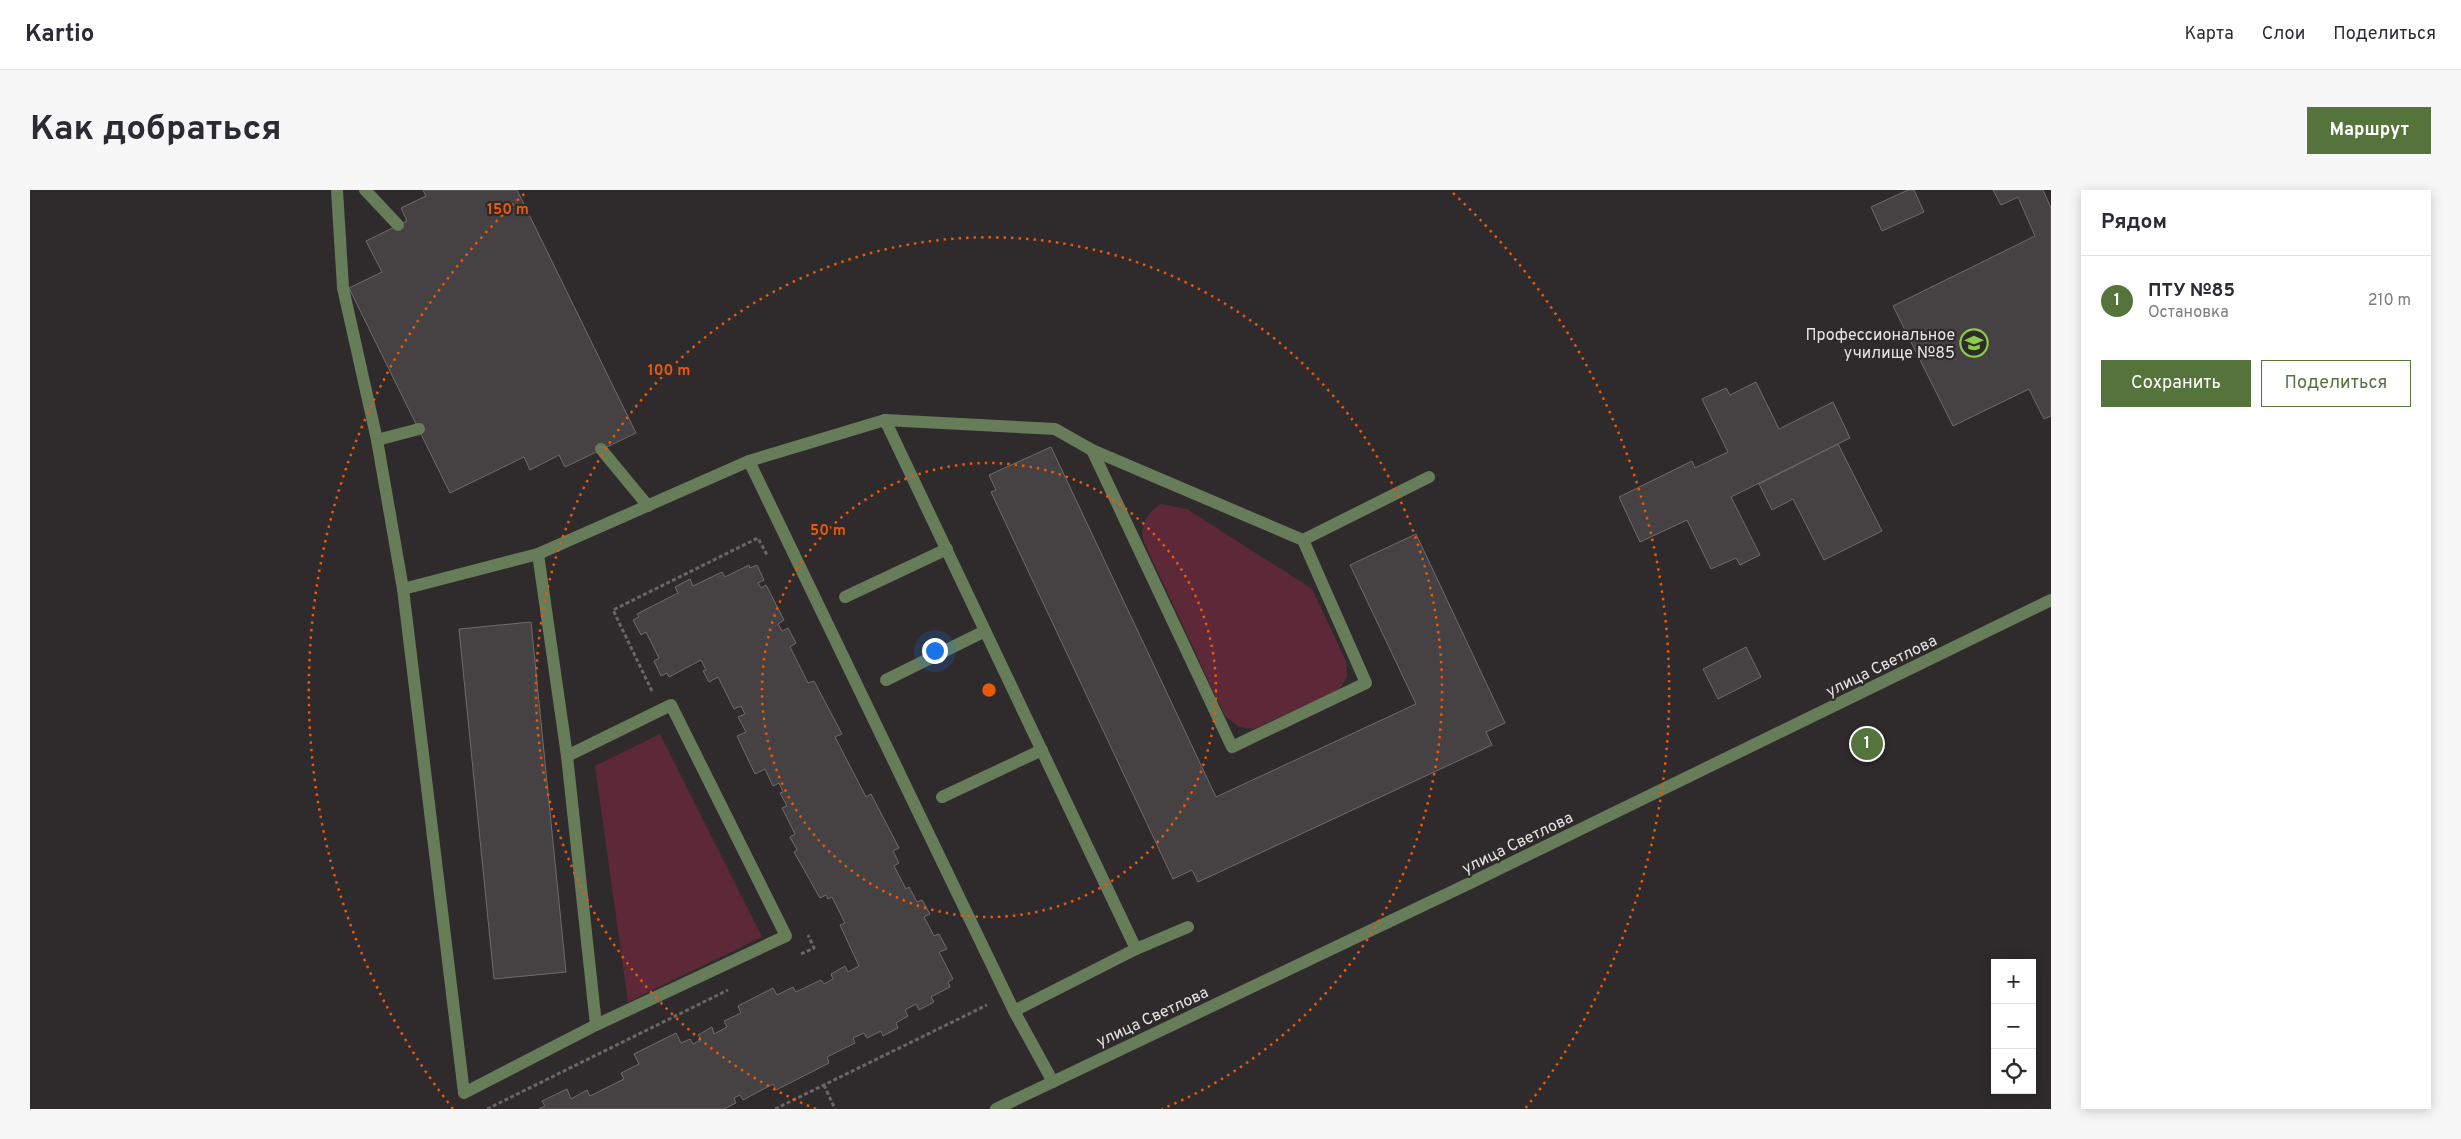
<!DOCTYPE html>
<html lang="ru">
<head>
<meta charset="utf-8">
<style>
  :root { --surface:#fff; --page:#f7f7f7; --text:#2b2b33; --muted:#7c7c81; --line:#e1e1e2; --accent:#55743c }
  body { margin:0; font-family:Overpass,sans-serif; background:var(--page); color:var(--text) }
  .controls { position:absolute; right:15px; bottom:15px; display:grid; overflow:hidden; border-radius:0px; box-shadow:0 2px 12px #0003 }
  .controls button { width:45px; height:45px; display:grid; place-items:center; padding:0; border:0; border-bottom:1px solid var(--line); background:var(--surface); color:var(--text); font:25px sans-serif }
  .you { position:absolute; left:904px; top:460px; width:18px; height:18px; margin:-12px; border:4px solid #fff; border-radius:50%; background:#1a73e8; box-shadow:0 0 0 8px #1a73e833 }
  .badge { display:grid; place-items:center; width:32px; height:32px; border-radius:50%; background:var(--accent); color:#fff; font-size:16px; font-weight:700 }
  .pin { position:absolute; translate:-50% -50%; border:2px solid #fff; box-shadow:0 1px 5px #0006 }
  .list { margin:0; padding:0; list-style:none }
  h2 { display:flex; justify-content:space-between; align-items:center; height:65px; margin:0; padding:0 20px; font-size:21px }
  h2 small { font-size:16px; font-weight:400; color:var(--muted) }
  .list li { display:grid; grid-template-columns:32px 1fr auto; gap:15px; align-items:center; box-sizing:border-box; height:90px; padding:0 20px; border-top:1px solid var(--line) }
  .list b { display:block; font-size:19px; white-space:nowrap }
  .list p { margin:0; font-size:16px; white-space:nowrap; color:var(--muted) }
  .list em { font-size:16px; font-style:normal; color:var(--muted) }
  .actions { display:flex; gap:10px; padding:15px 20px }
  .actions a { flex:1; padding:11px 0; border:1px solid var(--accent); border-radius:0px; text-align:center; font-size:18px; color:var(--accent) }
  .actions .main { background:var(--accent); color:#fff }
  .icon { flex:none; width:28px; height:28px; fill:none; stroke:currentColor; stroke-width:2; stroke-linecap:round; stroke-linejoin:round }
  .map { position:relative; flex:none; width:2021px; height:919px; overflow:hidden; border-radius:0px }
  header { display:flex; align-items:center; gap:30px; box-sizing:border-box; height:70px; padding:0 25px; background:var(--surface); border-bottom:1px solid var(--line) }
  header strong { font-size:24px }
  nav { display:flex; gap:28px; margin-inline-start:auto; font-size:18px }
  .intro { display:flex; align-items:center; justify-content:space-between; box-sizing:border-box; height:120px; padding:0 30px }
  h1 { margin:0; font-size:35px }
  .button { padding:12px 22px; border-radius:0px; background:var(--accent); color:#fff; font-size:18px; font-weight:700 }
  main { display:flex; gap:30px; padding:0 30px }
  aside { flex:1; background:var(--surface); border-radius:0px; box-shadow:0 2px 12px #0003 }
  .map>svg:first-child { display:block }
</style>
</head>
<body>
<header>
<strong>Kartio</strong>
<nav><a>Карта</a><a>Слои</a><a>Поделиться</a></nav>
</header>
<div class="intro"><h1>Как добраться</h1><a class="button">Маршрут</a></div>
<main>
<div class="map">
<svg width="2021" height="919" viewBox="0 0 2021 919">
  <rect width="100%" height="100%" fill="#2f2b2c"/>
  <g fill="#5d2837">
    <path d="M 1130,314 L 1157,319 L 1282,399 L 1316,471 L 1317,487 L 1308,501 L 1223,539 L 1209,537 L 1195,526 L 1113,350 C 1111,332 1117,324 1130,314 Z"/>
    <path d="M 630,544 L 732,747 L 598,812 L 565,576 Z"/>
  </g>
  <g fill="#464142" stroke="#706b6c">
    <path d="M 393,0 L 487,0 L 606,243 L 535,277 L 529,265 L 500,280 L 494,267 L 420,303 L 319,98 L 352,82 L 336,51 L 377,31 L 371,18 L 396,6 Z"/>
    <path d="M 1878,0 L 1884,0 L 1894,22 L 1852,41 L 1841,17 Z"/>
    <path d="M 1963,0 L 2013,0 L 2021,18 L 2021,226 L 2014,229 L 1999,199 L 1923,236 L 1863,116 L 2005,46 L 1988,7 L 1971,15 Z"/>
    <path d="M 1726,192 L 1749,239 L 1803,212 L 1820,248 L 1701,307 L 1730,365 L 1710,375 L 1706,368 L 1681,379 L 1657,330 L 1610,352 L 1589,307 L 1662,271 L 1665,278 L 1698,262 L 1672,209 L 1696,198 L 1700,205 Z"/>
    <path d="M 1808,254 L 1852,341 L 1794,370 L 1763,309 L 1742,320 L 1729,294 Z"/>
    <path d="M 1021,257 L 1186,607 L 1386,514 L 1320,375 L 1386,344 L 1475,533 L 1456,542 L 1462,555 L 1168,692 L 1162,680 L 1143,689 L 961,302 L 966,300 L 959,285 Z"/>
    <path d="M 719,375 L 720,378 L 727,375 L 734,390 L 728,393 L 731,398 L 736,395 L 754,430 L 748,434 L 752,441 L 758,438 L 766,453 L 760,457 L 778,493 L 784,491 L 812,544 L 805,547 L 836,607 L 841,604 L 869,658 L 863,661 L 869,673 L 864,676 L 876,699 L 879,697 L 887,712 L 892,710 L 900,724 L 894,727 L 904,746 L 909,744 L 917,759 L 909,762 L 923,789 L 918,792 L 920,797 L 901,807 L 904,812 L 889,820 L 886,814 L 875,820 L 878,826 L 866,833 L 868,838 L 853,846 L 851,841 L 837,848 L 834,843 L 823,848 L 825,853 L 797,867 L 799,873 L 746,900 L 743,894 L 713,910 L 710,905 L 704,908 L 706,913 L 694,919 L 509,919 L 515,916 L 512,911 L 537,899 L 541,909 L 557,900 L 560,906 L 594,889 L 591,883 L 609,874 L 604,864 L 646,843 L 651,853 L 660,849 L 663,854 L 671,850 L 668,845 L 682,837 L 684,844 L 697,837 L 694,831 L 711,823 L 708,816 L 743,798 L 747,805 L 763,797 L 766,802 L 791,790 L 794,794 L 803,789 L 801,784 L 815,776 L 818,782 L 829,776 L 810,735 L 815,733 L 802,707 L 798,709 L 796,705 L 790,708 L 764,662 L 767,660 L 760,647 L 765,644 L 752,618 L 757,616 L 750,603 L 753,602 L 749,593 L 743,596 L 735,579 L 725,584 L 707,546 L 716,542 L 708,527 L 715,524 L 711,516 L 704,519 L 688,487 L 679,492 L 673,481 L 676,480 L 671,470 L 639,487 L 637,483 L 631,486 L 624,471 L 629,468 L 616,442 L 611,445 L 603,430 L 609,427 L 607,424 L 648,403 L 645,397 L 660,389 L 663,396 L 692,382 L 695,387 Z"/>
    <path d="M 501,432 L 536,782 L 464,789 L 429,439 Z"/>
    <path d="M 1716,457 L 1731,487 L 1688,509 L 1673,479 Z"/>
  </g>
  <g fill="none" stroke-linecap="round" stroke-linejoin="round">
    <g stroke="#6a6667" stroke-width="3" stroke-dasharray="4 2.5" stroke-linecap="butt">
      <path d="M 622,501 L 583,420 L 728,348 L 737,365"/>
      <path d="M 771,764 L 784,758 L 778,745"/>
      <path d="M 794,895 L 805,919"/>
      <path d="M 457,919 L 698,800"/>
      <path d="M 745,919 L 957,815"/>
    </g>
    <g stroke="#677c58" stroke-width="12">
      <path d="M 307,0 L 313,98 L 347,250 L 373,399 L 508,364 L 719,271 L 984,821"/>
      <path d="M 335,0 L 368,35"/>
      <path d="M 855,230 L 1106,759"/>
      <path d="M 347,250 L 389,239"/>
      <path d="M 571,259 L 618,316"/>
      <path d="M 1062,260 L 1202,557 L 1336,493 L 1273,350"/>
      <path d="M 719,271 L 855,230 L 1025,239 L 1062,260 L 1273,350 L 1399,287"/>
      <path d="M 508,364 L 537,566 L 566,835"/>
      <path d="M 373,399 L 434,903 L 566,835 L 756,746 L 641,515 L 537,566"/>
      <path d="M 815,407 L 917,359"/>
      <path d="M 856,490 L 955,441"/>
      <path d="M 912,607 L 1012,560"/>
      <path d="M 1023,892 L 984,821 L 1106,759 L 1158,737"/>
      <path d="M 966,919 L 1438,694 L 2021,410"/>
    </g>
  </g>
  <g fill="none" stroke="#e8590c" stroke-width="2.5" stroke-dasharray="2.5 5">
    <circle cx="959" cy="500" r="227"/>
    <path d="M786 919A453 453 0 1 1 1132 919"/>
    <path d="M423 919A680 680 0 0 1 495 3M1423 3A680 680 0 0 1 1495 919"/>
  </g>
  <defs>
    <g id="university-ring" transform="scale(1.4375)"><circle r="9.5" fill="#2f2b2c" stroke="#89ce48" stroke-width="1.5"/><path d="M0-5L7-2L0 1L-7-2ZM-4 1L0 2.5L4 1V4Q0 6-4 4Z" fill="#89ce48"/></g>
  </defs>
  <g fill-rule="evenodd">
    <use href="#university-ring" x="1944" y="153"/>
  </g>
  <g text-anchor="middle" stroke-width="4.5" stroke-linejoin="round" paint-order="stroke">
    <g font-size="16" fill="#e6e3e3" stroke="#2f2b2c" text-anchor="end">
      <text x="1925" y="150">Профессиональное<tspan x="1925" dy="18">училище №85</tspan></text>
    </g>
    <g font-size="16" fill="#e6e3e3" stroke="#2f2b2c">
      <text transform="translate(1851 475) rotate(-26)" y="6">улица Светлова</text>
      <text transform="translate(1487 652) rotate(-26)" y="6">улица Светлова</text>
      <text transform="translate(1122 826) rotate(-25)" y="6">улица Светлова</text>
    </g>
  </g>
  <circle cx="959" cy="500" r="8" fill="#e8590c" stroke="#2f2b2c" stroke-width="2.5"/>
  <g font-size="15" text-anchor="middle" font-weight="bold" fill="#e8590c" stroke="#2f2b2c" stroke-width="4.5" stroke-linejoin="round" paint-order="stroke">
    <text x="478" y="24">150 m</text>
    <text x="639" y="185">100 m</text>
    <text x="798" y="345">50 m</text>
  </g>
</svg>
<div class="controls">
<button>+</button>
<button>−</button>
<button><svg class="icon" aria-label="locate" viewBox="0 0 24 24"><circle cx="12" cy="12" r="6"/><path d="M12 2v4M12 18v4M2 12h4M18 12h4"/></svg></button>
</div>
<div class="you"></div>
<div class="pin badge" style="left:1837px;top:554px">1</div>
</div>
<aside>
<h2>Рядом<small></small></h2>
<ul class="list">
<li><span class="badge">1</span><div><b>ПТУ №85</b><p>Остановка</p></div><em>210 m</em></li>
</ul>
<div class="actions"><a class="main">Сохранить</a><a>Поделиться</a></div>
</aside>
</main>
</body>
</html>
